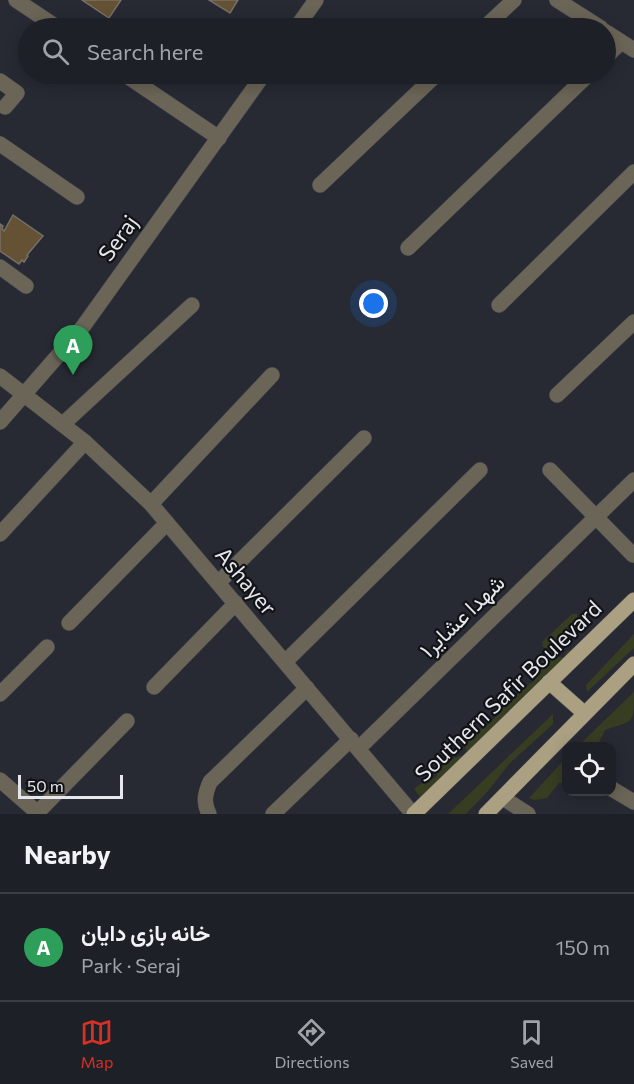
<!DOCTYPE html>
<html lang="en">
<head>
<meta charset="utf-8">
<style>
  :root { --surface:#1d2026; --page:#2a2d32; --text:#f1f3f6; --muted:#a0a3a7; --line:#3b3e43; --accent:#d93025 }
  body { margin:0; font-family:Commissioner,Vazirmatn,sans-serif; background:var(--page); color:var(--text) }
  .controls { position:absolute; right:18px; bottom:18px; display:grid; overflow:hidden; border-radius:12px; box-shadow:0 3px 15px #0003 }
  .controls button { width:54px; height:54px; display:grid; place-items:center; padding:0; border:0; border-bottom:2px solid var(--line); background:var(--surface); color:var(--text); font:30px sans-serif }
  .scale { position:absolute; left:18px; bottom:15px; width:105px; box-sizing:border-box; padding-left:6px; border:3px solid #e5e7ed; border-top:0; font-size:16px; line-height:21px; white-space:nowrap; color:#e5e7ed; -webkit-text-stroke:4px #121317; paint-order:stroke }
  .you { position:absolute; left:374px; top:304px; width:21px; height:21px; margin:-15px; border:4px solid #fff; border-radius:50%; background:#1a73e8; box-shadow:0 0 0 9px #1a73e833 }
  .badge { display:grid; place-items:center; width:39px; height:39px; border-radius:50%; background:var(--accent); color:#fff; font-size:20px; font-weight:700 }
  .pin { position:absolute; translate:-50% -50px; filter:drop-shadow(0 2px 3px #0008) }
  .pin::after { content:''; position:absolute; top:32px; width:21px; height:18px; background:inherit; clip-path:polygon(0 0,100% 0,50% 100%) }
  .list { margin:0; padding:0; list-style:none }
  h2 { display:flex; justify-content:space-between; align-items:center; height:78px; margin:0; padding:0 24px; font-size:26px }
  h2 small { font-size:20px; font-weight:400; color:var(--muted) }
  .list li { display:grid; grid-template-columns:39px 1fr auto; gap:18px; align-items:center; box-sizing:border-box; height:108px; padding:0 24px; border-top:2px solid var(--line) }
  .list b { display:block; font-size:22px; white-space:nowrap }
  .list p { margin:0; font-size:20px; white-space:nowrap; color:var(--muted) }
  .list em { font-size:20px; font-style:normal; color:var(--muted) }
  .icon { flex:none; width:33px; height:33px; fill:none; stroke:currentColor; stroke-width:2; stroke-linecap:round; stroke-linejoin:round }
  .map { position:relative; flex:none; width:634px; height:814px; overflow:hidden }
  .search { position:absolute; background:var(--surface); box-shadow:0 3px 15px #0003; left:18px; right:18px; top:18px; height:66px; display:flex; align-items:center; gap:15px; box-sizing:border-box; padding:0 21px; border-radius:33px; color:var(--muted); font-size:22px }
  .sheet { height:186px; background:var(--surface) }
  nav { display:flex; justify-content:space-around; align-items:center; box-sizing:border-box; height:84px; border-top:2px solid var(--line); background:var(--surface); font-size:16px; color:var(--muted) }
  nav a { display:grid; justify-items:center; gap:3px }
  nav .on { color:var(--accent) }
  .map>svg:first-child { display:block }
</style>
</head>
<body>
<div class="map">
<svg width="634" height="814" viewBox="0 0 634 814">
  <rect width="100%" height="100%" fill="#272a33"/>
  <g fill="#363d21">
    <path d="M 572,614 L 577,614 L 578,620 L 566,628 L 571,631 L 570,640 L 557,640 L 553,647 L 547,649 L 543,647 L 542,642 Z"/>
    <path d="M 634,634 L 634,648 L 587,692 L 586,685 Z"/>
    <path d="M 573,649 L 467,753 L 465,746 L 470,735 L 475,730 L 483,729 L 498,715 L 498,709 L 510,704 L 521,690 L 534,681 L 542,661 L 547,658 L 564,657 L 567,651 Z"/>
    <path d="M 634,692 C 634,725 634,720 605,730 L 597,746 L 588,743 L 578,746 Z"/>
    <path d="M 553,714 L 553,724 L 510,763 L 488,791 L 466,814 L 448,814 Z"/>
    <path d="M 464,755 L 422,800 L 414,789 C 419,784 428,780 435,778 C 444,762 446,759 464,755 Z"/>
    <path d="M 566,758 L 566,782 L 559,783 L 547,798 L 535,800 L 529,798 Z"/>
  </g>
  <g fill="#655134" stroke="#767067" stroke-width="1.5">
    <path d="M 82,0 L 121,0 L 109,18 Z"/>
    <path d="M 209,0 L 238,0 L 230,13 Z"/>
    <path d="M 13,215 L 43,236 L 27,255 L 28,256 L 24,262 L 22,260 L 19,264 L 0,251 L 0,224 L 3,226 L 2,229 L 4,231 Z"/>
  </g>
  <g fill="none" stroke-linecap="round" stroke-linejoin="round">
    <g stroke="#454851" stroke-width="16">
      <g id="minor">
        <path d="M 16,0 L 58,28"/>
        <path d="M 557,0 L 601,28"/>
        <path d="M 296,28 L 316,0"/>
        <path d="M 484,28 L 514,0"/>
        <path d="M 606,32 L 634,50"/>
        <path d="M 606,57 L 621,42"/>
        <path d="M 124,74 L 219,138"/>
        <path d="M 0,81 L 17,93 L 5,107"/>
        <path d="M 0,144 L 77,197"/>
        <path d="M 320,185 L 437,74"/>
        <path d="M 408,248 L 589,74"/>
        <path d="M 0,267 L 26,286"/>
        <path d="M 499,305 L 634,172"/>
        <path d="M 0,376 L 85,442 L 151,504 L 413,814"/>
        <path d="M 557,395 L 634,322"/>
        <path d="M 0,422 L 82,328 L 264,74"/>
        <path d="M 63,424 L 192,305"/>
        <path d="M 550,470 L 633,555"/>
        <path d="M 151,504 L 272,375"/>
        <path d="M 0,534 L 85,442"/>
        <path d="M 218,583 L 364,438"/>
        <path d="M 69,623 L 167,523"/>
        <path d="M 285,662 L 480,470"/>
        <path d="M 154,687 L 236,603"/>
        <path d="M 0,694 L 47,647"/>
        <path d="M 359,748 L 634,480"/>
        <path d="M 0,780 L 39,814"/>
        <path d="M 612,789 L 634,802"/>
        <path d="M 503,798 L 528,814"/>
        <path d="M 37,813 L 127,721"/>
        <path d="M 209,814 C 203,802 205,794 210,782 L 307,688"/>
        <path d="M 273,814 L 351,739"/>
      </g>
    </g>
    <g stroke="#454851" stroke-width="16">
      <g id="major">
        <path d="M 549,682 L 584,713"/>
        <path d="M 414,814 L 634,600"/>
        <path d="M 486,814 L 634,664"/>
      </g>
    </g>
    <use href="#minor" stroke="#6b6557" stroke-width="15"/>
    <use href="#major" stroke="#aba082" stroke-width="15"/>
  </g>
  <g text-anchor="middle" stroke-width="4.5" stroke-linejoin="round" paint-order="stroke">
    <g font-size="22" fill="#e5e7ed" stroke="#121317">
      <text transform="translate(118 238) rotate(-54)" y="8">Seraj</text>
      <text transform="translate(246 581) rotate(50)" y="8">Ashayer</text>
      <text transform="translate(462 616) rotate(-44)" y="8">شهدا عشایر۱</text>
      <text transform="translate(508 691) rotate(-44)" y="8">Southern Safir Boulevard</text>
    </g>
  </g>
</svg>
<div class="controls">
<button><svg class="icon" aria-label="locate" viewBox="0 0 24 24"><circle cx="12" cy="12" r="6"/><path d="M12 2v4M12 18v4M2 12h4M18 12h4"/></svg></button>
</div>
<div class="scale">50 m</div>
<div class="you"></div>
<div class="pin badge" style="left:73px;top:375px;background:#2e9e5b">A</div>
<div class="search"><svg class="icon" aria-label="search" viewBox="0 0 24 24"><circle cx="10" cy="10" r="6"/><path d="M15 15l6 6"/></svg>Search here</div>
</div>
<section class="sheet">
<h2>Nearby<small></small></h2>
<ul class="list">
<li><span class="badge" style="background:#2e9e5b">A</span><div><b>خانه بازی دایان</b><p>Park · Seraj</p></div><em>150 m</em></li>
</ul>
</section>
<nav>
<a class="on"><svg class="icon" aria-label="map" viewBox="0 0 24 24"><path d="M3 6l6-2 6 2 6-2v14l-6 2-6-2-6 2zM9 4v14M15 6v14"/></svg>Map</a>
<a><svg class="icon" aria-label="directions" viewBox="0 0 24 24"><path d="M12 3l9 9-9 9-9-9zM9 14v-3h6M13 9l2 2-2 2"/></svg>Directions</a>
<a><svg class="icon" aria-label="saved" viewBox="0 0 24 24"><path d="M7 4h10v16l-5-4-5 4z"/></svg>Saved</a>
</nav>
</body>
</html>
